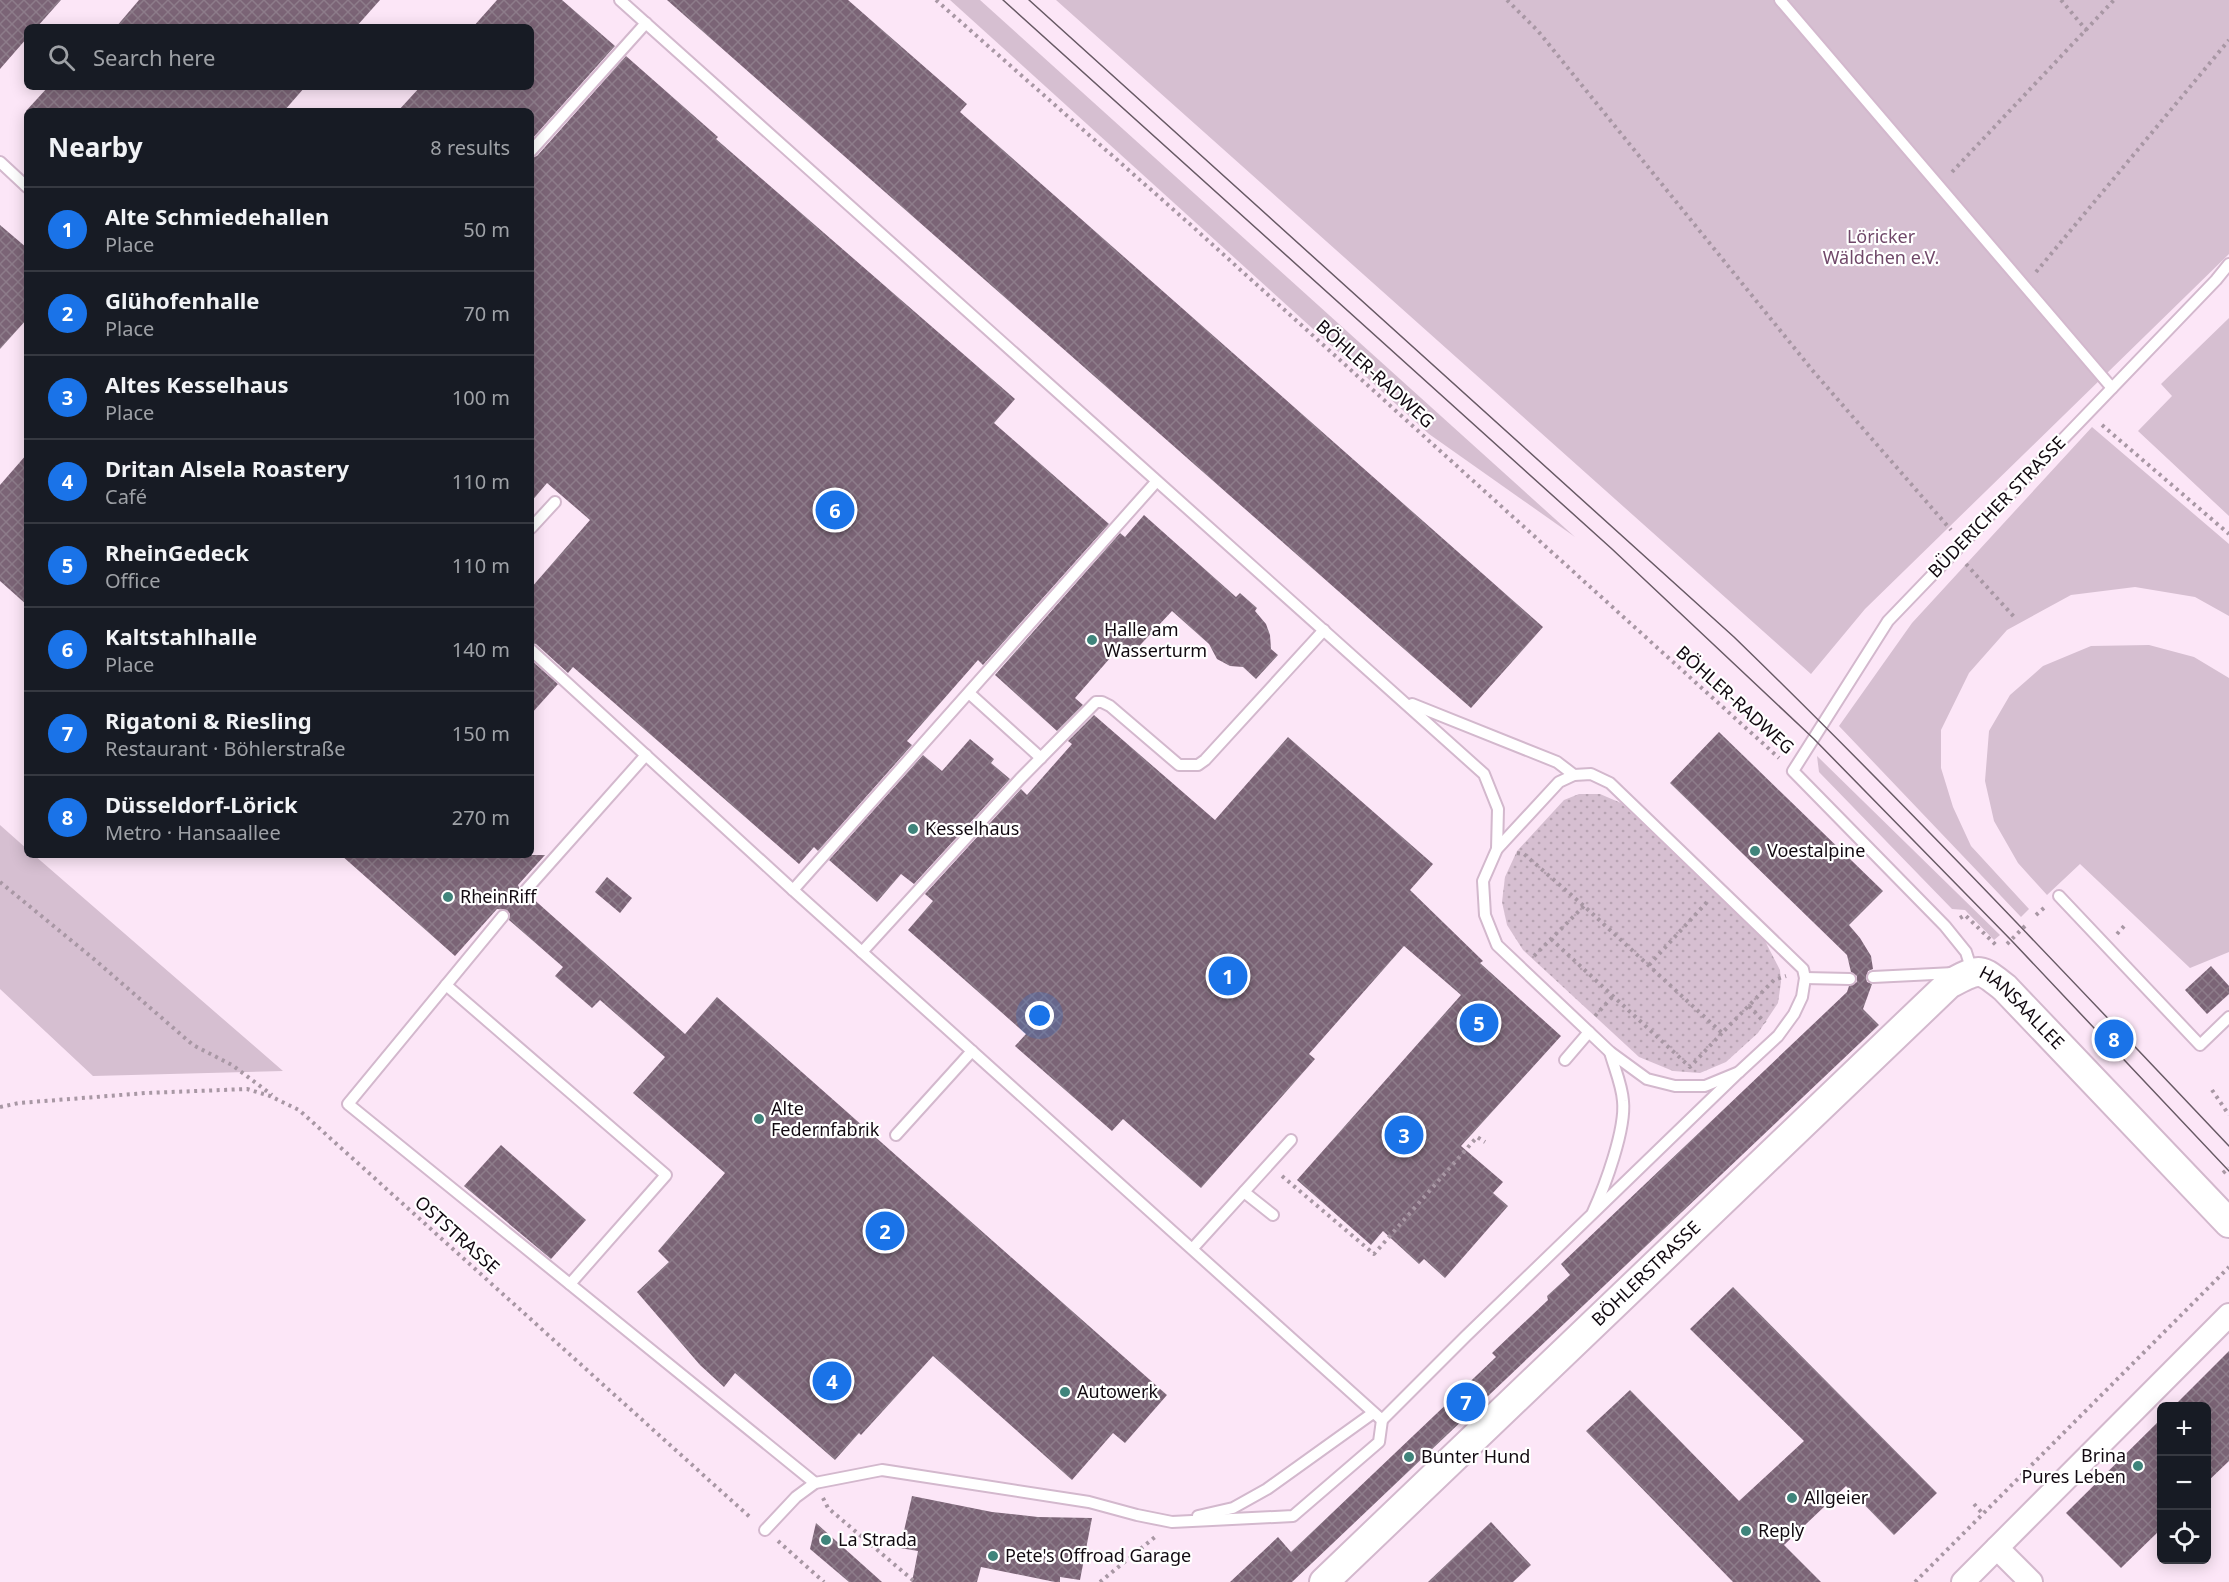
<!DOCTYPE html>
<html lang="en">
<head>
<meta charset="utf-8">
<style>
  :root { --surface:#171b24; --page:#242831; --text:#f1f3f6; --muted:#9ea1a6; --line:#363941; --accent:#1a73e8 }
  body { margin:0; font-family:"Noto Sans",sans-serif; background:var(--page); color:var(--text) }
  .controls { position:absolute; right:18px; bottom:18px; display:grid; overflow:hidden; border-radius:9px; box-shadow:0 3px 15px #0003 }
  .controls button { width:54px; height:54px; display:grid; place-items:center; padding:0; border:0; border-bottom:2px solid var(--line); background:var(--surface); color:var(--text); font:30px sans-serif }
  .you { position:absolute; left:1040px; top:1016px; width:21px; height:21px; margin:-15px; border:4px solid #fff; border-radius:50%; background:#1a73e8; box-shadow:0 0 0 9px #1a73e833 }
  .badge { display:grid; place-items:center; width:39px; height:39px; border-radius:50%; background:var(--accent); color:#fff; font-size:20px; font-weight:700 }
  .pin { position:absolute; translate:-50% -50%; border:3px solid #fff; box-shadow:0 2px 6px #0006 }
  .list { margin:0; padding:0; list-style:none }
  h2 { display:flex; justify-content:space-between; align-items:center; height:78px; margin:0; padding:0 24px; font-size:26px }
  h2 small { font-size:20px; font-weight:400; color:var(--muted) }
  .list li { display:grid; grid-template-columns:39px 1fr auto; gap:18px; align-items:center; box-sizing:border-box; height:84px; padding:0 24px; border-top:2px solid var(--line) }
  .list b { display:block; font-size:22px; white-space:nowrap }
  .list p { margin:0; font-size:20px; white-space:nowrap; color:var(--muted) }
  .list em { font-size:20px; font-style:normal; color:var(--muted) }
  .icon { flex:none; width:33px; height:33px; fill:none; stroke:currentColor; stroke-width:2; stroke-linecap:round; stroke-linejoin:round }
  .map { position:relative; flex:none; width:2229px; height:1582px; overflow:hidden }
  .search { position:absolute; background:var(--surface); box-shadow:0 3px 15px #0003; left:24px; top:24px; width:510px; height:66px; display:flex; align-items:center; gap:15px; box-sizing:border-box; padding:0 21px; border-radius:9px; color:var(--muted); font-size:22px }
  .panel { position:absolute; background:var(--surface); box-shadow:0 3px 15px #0003; left:24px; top:108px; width:510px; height:750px; border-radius:9px }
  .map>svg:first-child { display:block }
</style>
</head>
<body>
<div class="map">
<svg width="2229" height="1582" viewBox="0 0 2229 1582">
  <defs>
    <pattern id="park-dots" width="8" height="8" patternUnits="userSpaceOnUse" patternTransform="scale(1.5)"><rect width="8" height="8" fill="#d6bfd1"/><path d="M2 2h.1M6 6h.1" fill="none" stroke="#b7a3b2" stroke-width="1.8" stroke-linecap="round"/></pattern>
    <pattern id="building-cross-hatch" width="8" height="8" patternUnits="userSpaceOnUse" patternTransform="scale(1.5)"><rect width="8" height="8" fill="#7b6476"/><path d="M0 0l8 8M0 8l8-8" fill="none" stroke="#8d7c8a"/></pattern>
  </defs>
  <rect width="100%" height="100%" fill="#fce6f7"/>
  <g fill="#d6bfd1">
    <path d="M 950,0 L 980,0 L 1575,537 L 1429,434 Z"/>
    <path d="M 1056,0 L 2229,0 L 2229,254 L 1865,609 L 1811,674 Z"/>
    <path d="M 2229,318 L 2229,516 L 2138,431 L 2172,396 L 2161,384 Z"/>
    <path d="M 2092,427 L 2229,544 L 2229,616 L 2195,597 L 2135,587 L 2071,595 L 2007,630 L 1969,673 L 1941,730 L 1941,768 L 1953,807 L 1971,846 L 2029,909 L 2021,917 L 1839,726 L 1912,623 Z"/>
    <path d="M 2149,645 L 2194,657 L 2229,678 L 2229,952 L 2190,968 L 2080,864 L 2047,895 L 2018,863 L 1994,821 L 1985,781 L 1989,731 L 2010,695 L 2043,666 L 2091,646 Z"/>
    <path d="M 1817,756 L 2000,935 L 1994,940 L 1965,910 L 1952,909 L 1819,772 Z"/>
    <path d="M 0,825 L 27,849 L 27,855 L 34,855 L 283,1071 L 93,1076 L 0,989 Z"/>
  </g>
  <path fill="url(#park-dots)" d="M 1579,794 L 1600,794 L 1621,803 L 1765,941 L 1780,970 L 1781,982 L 1778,1003 L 1758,1033 L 1726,1062 L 1700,1073 L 1673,1071 L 1639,1057 L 1523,950 L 1507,925 L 1502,902 L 1505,877 L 1517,851 L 1564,800 Z"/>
  <g fill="url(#building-cross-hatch)">
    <path d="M 0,0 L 61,0 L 37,27 L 27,27 L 27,38 L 0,69 Z"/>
    <path d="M 139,0 L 380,0 L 356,27 L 116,27 Z"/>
    <path d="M 497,0 L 562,0 L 615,46 L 531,140 L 531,111 L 398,111 L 420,87 L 531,87 L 531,27 L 473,27 Z"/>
    <path d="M 667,0 L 848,0 L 967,104 L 960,112 L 1543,627 L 1471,708 Z"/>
    <path d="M 626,56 L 718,137 L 716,139 L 1015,399 L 994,423 L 1109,524 L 983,665 L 978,660 L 907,741 L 912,745 L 818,851 L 814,847 L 799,864 L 573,667 L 568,673 L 536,644 L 531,643 L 531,588 L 590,520 L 547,483 L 531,502 L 531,158 L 537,156 Z"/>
    <path d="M 48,87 L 305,87 L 284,111 L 26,111 Z"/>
    <path d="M 0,225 L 27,248 L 27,319 L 0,349 Z"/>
    <path d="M 27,454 L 27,605 L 0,581 L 0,485 Z"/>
    <path d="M 1144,515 L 1236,597 L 1240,593 L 1257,608 L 1255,611 L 1266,624 L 1270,635 L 1271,649 L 1278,655 L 1256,679 L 1243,667 L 1230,666 L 1217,659 L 1209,644 L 1172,611 L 1128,658 L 1118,649 L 1075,698 L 1083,705 L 1057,731 L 995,675 L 1120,533 L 1125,537 Z"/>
    <path d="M 531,660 L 558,684 L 531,714 Z"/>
    <path d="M 1094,715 L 1215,820 L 1288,737 L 1433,864 L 1410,890 L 1483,961 L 1480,963 L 1561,1036 L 1461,1146 L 1503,1182 L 1493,1193 L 1508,1206 L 1445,1278 L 1424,1259 L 1419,1264 L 1383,1231 L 1371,1245 L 1297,1180 L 1461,995 L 1404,946 L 1309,1054 L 1315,1059 L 1201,1188 L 1123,1119 L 1112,1131 L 1015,1046 L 1026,1034 L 908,930 L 933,901 L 925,894 L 1021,789 L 1027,795 L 1072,744 L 1068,741 Z"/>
    <path d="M 1719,732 L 1883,891 L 1849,925 L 1860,938 L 1871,956 L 1873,969 L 1868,971 L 1866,978 L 1867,982 L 1872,984 L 1863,1009 L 1879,1025 L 1292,1582 L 1230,1582 L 1278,1537 L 1291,1552 L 1496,1357 L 1492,1353 L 1548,1300 L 1547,1296 L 1570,1275 L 1561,1264 L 1847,992 L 1849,986 L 1857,982 L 1857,976 L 1851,972 L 1847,955 L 1670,783 Z"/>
    <path d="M 970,739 L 994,759 L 991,763 L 1010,779 L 914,884 L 901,874 L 877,902 L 829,860 L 923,755 L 942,771 Z"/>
    <path d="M 341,855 L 545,855 L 518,885 L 522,896 L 530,896 L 685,1034 L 717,997 L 1167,1395 L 1125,1443 L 1113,1433 L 1072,1480 L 933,1356 L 861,1435 L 859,1433 L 835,1460 L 735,1373 L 724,1387 L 700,1365 L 637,1292 L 669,1262 L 658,1251 L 725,1173 L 633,1093 L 665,1057 L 600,1000 L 592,1008 L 555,976 L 563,967 L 509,920 L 510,914 L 507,910 L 497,909 L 455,956 Z"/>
    <path d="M 607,877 L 632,898 L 620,913 L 595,892 Z"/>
    <path d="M 2211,966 L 2229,986 L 2229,994 L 2207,1014 L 2185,990 Z"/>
    <path d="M 501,1145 L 586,1220 L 551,1259 L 464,1186 Z"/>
    <path d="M 1733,1287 L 1937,1493 L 1894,1535 L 1846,1486 L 1784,1545 L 1821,1582 L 1733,1582 L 1586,1431 L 1630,1390 L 1739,1501 L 1804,1441 L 1690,1329 Z"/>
    <path d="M 2229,1351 L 2229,1461 L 2206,1483 L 2206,1407 L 2173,1407 Z"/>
    <path d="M 2162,1418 L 2162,1528 L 2121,1568 L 2066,1513 Z"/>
    <path d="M 912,1496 L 992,1512 L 1038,1517 L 1092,1518 L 1080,1580 L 1060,1577 L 1060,1582 L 1055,1582 L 981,1567 L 977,1582 L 912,1582 L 918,1551 L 900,1548 Z"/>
    <path d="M 1491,1522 L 1531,1565 L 1513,1582 L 1428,1582 Z"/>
    <path d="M 816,1523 L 882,1582 L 849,1582 L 810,1549 Z"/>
  </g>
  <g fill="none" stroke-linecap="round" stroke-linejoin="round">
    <g stroke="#d3b8cd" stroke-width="14">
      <g id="service">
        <path d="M 620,0 L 1484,774 L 1498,809 L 1497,849"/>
        <path d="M 1780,0 L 2112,388"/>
        <path d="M 531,151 L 646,23"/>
        <path d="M 0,162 L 27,187"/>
        <path d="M 531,528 L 555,502"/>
        <path d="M 531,650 L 793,890 L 1382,1420 L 1466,1336 L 1739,1072"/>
        <path d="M 969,693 L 1041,758"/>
        <path d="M 1412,704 L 1557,762 L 1574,775"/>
        <path d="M 1591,774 L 1610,783 L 1803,969 L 1805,978 L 1802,997 L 1794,1014 L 1778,1036 L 1739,1072 L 1705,1086 L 1675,1086 L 1647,1079 L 1610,1052 L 1497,945 L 1485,915 L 1483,881 L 1497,849 L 1559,782 L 1574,775 Z"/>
        <path d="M 526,890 L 646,755"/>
        <path d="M 793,890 L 1156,482"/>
        <path d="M 2059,896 L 2200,1045 L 2229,1017"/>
        <path d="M 503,916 L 348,1104 L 815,1483"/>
        <path d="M 862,952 L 1020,779 L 1096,702 L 1102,702 L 1110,706 L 1179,765 L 1198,765 L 1205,760 L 1324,630"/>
        <path d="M 1972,971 L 1966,952 L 1945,926 L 1793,771 L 1888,621 L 2216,280 L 2229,264"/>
        <path d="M 1873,977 L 1954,973"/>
        <path d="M 1805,978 L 1850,979"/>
        <path d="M 446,985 L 666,1175 L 570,1284"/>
        <path d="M 1565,1060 L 1589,1032"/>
        <path d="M 896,1135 L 972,1051"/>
        <path d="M 1244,1192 L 1273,1215"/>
        <path d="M 1593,1212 C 1605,1186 1626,1129 1623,1101 C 1622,1085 1614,1067 1610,1052"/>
        <path d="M 1193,1248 L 1291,1140"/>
        <path d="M 1198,1516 L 1233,1508 L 1267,1489 L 1373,1413"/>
        <path d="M 765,1530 L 796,1497 L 815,1483 L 882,1470 L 1089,1502 L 1137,1515 L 1172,1522 L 1293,1516 L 1379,1442 L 1382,1420"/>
      </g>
    </g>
    <g stroke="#d3b8cd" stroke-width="26">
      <g id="minor">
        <path d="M 1997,1548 L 2031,1582"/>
        <path d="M 1963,1582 L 2229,1315"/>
      </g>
    </g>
    <g stroke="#d3b8cd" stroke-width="32">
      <g id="tertiary">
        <path id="s1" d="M 1324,1582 L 1949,984 C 1980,968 1979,967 2005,988 L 2229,1223"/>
      </g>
    </g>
    <g stroke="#a897a4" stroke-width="4" stroke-dasharray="3 4.5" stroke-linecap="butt">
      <path d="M 936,0 L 1192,226 L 1779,758"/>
      <path d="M 1507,0 L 1538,31 L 1813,371 L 1951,530"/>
      <path d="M 2061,0 L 2087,31"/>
      <path d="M 1952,172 L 2114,0"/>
      <path d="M 2036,272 L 2229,40"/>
      <path d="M 2102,425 L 2229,534"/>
      <path d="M 1966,564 L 2016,619"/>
      <path d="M 1517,853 L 1524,854 L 1584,906 L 1722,1033 L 1774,980 L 1786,976"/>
      <path d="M 0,882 L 95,960 L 193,1045 L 232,1065 L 272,1095"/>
      <path d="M 2036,915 L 2044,908"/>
      <path d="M 1960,918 L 1965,915 L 1997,946"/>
      <path d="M 2117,934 L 2126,924"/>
      <path d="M 1551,939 L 1690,1067 L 1722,1033"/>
      <path d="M 2007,944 L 2026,925"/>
      <path d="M 1534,956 L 1584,906"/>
      <path d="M 1649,965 L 1707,902"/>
      <path d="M 1749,1006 L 1765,1023"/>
      <path d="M 1595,1016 L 1613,996"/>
      <path d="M 2212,1090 L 2229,1115"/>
      <path d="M 0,1107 L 19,1103 L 146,1093 L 247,1089 L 270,1096 L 299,1110 L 752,1519"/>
      <path d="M 2223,1173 L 2229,1168"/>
      <path d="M 1282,1176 L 1374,1254 L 1477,1137 L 1485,1142"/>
      <path d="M 823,1498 L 828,1508 L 915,1582"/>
      <path d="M 1974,1504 L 1983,1514"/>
      <path d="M 778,1541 L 824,1582"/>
      <path d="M 1100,1582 L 1155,1537"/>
      <path d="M 1915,1582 L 2229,1267"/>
    </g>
    <use href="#service" stroke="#fff" stroke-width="10"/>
    <use href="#minor" stroke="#fff" stroke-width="22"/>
    <use href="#tertiary" stroke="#fff" stroke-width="28"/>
    <g stroke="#685a65" stroke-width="1.5">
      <path d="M 1003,0 L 1612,549 L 1814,739 L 2011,940 L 2229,1171"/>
      <path d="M 1029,0 L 1734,637 C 1904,802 2066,974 2229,1146"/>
    </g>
  </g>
  <g fill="#3f847b" stroke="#fff" stroke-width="2">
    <circle cx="1092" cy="640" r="6"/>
    <circle cx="913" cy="829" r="6"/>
    <circle cx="1755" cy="851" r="6"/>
    <circle cx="448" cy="897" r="6"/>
    <circle cx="759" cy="1119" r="6"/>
    <circle cx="1065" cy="1392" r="6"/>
    <circle cx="1409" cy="1457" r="6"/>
    <circle cx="2138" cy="1466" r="6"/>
    <circle cx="1792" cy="1498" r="6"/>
    <circle cx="1746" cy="1531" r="6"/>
    <circle cx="826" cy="1540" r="6"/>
    <circle cx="993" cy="1556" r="6"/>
  </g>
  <g text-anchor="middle" stroke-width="4.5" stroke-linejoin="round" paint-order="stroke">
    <g font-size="18" fill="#704869" stroke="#fff">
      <text x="1881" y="243">Löricker<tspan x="1881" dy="21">Wäldchen e.V.</tspan></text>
    </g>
    <g font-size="18" fill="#110910" stroke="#fff">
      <text transform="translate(1375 374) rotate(42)" y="6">BÖHLER-RADWEG</text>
      <text transform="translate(1997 507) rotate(-46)" y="6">BÜDERICHER STRASSE</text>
      <text transform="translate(1735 700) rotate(42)" y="6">BÖHLER-RADWEG</text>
      <text dy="6" stroke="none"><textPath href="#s1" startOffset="954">HANSAALLEE</textPath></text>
      <text transform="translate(457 1235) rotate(42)" y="6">OSTSTRASSE</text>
      <text dy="6" stroke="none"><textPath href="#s1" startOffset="446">BÖHLERSTRASSE</textPath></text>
    </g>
    <g font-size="18" fill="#110910" stroke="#fff" text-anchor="start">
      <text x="1104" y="636">Halle am<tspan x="1104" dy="21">Wasserturm</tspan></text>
      <text x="925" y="835">Kesselhaus</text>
      <text x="1767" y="857">Voestalpine</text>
      <text x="460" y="903">RheinRiff</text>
      <text x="771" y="1115">Alte<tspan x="771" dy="21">Federnfabrik</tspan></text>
      <text x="1077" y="1398">Autowerk</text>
      <text x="2126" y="1462" text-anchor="end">Brina<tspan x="2126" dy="21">Pures Leben</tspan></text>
      <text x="1421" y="1463">Bunter Hund</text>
      <text x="1804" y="1504">Allgeier</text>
      <text x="1758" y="1537">Reply</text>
      <text x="838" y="1546">La Strada</text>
      <text x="1005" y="1562">Pete's Offroad Garage</text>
    </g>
  </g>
</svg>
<div class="controls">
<button>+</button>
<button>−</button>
<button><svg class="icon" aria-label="locate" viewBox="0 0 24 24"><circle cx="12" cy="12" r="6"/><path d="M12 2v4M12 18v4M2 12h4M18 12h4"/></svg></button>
</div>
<div class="you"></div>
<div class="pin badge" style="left:1228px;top:976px">1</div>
<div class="pin badge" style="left:885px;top:1231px">2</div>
<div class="pin badge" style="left:1404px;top:1135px">3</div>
<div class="pin badge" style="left:832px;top:1381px">4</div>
<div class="pin badge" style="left:1479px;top:1023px">5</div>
<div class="pin badge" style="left:835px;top:510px">6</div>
<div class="pin badge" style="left:1466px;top:1402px">7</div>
<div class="pin badge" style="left:2114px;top:1039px">8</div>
<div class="search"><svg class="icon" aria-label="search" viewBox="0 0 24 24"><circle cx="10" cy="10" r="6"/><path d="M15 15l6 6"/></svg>Search here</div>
<section class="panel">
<h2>Nearby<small>8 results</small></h2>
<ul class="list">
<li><span class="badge">1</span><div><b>Alte Schmiedehallen</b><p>Place</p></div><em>50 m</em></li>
<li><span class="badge">2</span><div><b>Glühofenhalle</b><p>Place</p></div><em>70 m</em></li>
<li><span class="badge">3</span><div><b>Altes Kesselhaus</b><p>Place</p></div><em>100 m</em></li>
<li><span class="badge">4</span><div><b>Dritan Alsela Roastery</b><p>Café</p></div><em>110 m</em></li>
<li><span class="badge">5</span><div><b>RheinGedeck</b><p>Office</p></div><em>110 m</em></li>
<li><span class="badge">6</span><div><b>Kaltstahlhalle</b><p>Place</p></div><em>140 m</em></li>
<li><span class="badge">7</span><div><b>Rigatoni &amp; Riesling</b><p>Restaurant · Böhlerstraße</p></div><em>150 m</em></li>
<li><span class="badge">8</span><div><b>Düsseldorf-Lörick</b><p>Metro · Hansaallee</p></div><em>270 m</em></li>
</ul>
</section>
</div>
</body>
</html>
